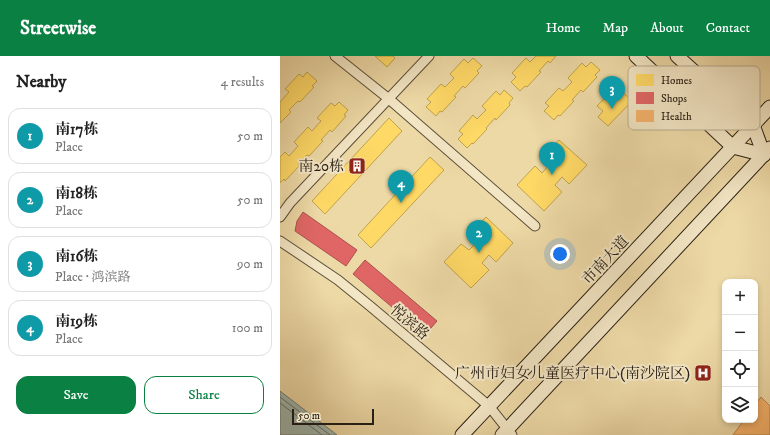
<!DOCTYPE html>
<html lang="en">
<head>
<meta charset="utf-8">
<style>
  :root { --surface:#fff; --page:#f6f6f6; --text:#222; --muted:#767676; --line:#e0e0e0; --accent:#0b8043 }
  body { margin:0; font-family:"IM FELL DW Pica","Noto Serif SC",serif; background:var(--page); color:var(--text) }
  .controls { position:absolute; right:12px; bottom:12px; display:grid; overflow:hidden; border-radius:8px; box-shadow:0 2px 6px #0003 }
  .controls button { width:36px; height:36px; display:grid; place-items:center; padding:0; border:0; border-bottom:1px solid var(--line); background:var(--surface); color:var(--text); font:20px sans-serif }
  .scale { position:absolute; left:12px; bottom:10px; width:82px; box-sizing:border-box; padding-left:4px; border:2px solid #2a2016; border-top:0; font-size:11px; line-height:14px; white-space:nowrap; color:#2a2016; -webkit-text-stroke:3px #f3e6c5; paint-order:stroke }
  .you { position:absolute; left:280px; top:198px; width:14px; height:14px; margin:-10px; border:3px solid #fff; border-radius:50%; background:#1a73e8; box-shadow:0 0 0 6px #1a73e833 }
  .badge { display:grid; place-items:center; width:26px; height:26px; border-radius:50%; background:var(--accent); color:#fff; font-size:13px; font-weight:700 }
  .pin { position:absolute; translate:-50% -33px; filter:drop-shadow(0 1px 2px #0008) }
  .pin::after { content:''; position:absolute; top:21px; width:14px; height:12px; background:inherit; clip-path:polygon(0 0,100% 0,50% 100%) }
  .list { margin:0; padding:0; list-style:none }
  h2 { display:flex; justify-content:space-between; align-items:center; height:52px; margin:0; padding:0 16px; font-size:17px }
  h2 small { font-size:13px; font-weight:400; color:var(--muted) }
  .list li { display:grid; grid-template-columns:26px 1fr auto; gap:12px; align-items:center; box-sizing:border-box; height:56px; margin:0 8px 8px; padding:0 8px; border:1px solid var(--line); border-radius:12px }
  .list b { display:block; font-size:15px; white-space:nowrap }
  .list p { margin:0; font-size:13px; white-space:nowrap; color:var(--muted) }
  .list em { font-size:13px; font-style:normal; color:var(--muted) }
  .actions { display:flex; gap:8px; padding:12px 16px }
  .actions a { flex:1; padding:9px 0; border:1px solid var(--accent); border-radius:12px; text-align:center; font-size:14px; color:var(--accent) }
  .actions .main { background:var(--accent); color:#fff }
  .icon { flex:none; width:22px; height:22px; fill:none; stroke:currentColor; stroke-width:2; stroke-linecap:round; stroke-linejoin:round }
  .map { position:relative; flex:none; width:490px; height:379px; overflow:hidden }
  header { display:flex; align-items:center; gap:24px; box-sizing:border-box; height:56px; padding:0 20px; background:var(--accent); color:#fff }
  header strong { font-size:19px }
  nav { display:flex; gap:22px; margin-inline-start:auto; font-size:14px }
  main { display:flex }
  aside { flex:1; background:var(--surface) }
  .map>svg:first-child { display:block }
</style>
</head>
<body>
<header>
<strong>Streetwise</strong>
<nav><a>Home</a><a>Map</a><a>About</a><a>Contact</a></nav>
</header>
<main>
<aside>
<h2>Nearby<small>4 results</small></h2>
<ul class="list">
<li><span class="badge" style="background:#0f9aa8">1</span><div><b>南17栋</b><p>Place</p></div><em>50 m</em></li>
<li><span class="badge" style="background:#0f9aa8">2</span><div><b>南18栋</b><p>Place</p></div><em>50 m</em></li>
<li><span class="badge" style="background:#0f9aa8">3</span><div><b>南16栋</b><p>Place · 鸿滨路</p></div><em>90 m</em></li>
<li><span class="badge" style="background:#0f9aa8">4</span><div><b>南19栋</b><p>Place</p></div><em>100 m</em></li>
</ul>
<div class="actions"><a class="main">Save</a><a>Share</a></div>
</aside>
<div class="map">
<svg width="490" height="379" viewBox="0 0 490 379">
  <rect width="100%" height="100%" fill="#edd9a6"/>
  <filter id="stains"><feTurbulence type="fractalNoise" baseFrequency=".005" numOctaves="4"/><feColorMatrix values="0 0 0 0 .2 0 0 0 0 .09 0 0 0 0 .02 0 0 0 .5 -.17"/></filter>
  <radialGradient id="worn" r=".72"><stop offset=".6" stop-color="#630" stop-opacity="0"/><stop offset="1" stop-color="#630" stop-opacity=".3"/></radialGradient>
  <path fill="#9db8b1" stroke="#6f7b73" d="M 0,335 L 57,379 L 0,379 Z"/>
  <g fill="#ffd966" stroke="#bfa24e">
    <path d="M 95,0 L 113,0 L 115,2 L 107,11 Z"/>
    <path d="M 256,0 L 276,0 L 270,7 L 268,5 L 259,15 L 261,16 L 247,31 L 245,30 L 240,35 L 231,26 L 236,21 L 232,17 L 246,2 L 250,6 Z"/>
    <path d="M 193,2 L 202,10 L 197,15 L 199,17 L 185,32 L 183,30 L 174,40 L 176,41 L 162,56 L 160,55 L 156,60 L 146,51 L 151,46 L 147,43 L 161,28 L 165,31 L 174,22 L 170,18 L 184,3 L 188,7 Z"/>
    <path d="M 311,6 L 320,14 L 315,19 L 317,21 L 303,36 L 301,34 L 292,44 L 294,45 L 280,60 L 278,59 L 274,64 L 264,55 L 269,50 L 265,47 L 279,32 L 283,35 L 292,26 L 288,22 L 302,7 L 306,11 Z"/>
    <path d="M 27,16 L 37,25 L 32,30 L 34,31 L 20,46 L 18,45 L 9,54 L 11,56 L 0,67 L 0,46 L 9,36 L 5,33 L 19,18 L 23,21 Z"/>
    <path d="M 336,30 L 352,45 L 328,70 L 318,61 L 323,55 L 317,50 Z"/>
    <path d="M 224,34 L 233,42 L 229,47 L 230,49 L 216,64 L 215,62 L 206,72 L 207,73 L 193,88 L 192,87 L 187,92 L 178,83 L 183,78 L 179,75 L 193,59 L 197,63 L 206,54 L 202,50 L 216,35 L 220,39 Z"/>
    <path d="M 59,46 L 68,54 L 64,59 L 66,60 L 52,76 L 50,74 L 41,84 L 43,85 L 29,100 L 27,99 L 18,108 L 19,110 L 5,125 L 4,123 L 0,127 L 0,101 L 5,96 L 9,100 L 18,90 L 14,86 L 28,71 L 32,75 L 41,65 L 37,62 L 51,47 L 55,50 Z"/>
    <path d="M 109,62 L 122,75 L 45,158 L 32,145 Z"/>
    <path d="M 279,84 L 307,109 L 289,128 L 282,121 L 275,129 L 282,136 L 264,155 L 237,129 L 255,110 L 262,117 L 269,109 L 262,102 Z"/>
    <path d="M 150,101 L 164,114 L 91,192 L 78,179 Z"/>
    <path d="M 206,161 L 233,187 L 216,206 L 209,199 L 202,207 L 209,214 L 191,232 L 164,206 L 181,188 L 189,194 L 196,187 L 189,180 Z"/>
  </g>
  <g fill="#e06666" stroke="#a9514e">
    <path d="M 23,156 L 77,194 L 66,210 L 15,175 L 17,165 Z"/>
    <path d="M 85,204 L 157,265 L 145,279 L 73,218 Z"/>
  </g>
  <path fill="#f6b26b" stroke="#b98652" d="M 481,341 L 490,350 L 490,379 L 453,379 L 464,364 L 475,364 L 475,349 Z"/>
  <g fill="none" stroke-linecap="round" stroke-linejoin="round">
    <g stroke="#646c64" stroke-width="1">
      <path d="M 0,341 L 50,379"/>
      <path d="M 0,347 L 42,379"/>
    </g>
    <g stroke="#5b4e3a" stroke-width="11">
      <g id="street">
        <path d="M 55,0 L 109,43 L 255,170"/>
        <path d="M 0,161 L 10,147 L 149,0"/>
        <path d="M 0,185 L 58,224 L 90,250 L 209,350 L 232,379"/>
      </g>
    </g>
    <g stroke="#2a2016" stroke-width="15">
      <g id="secondary">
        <path d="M 356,0 L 453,91 L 484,99"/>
        <path d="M 397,0 L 473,69 L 484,99"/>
        <path d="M 182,379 L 490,51"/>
        <path d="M 222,379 L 490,92"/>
      </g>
    </g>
    <use href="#street" stroke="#f3e6c5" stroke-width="9"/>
    <use href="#secondary" stroke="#f3e6c5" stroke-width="13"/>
  </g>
  <defs>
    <g id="building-square" transform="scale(0.9)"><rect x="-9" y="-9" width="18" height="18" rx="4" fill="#8f2418" stroke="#f3e6c5"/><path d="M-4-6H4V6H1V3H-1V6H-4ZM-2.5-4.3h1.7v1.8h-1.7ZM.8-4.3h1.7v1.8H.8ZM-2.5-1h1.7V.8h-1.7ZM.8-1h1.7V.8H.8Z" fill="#fff"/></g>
    <g id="hospital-square" transform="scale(0.9)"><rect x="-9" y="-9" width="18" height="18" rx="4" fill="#8f2418" stroke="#f3e6c5"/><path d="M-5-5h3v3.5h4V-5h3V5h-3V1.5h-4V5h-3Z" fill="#fff"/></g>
  </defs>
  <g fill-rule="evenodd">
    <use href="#building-square" x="77" y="110"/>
    <use href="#hospital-square" x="423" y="317"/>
  </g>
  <g text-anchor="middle" stroke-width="4" stroke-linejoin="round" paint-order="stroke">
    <g font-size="15" fill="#2a2016" stroke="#f3e6c5" text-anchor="end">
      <text x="64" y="115">南20栋</text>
      <text x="410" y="322">广州市妇女儿童医疗中心(南沙院区)</text>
    </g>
    <g font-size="15" fill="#2a2016" stroke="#f3e6c5">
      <text transform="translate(325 204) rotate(-47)" y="5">市南大道</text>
      <text transform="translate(130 266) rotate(40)" y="5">悦滨路</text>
    </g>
  </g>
  <rect x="348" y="10" width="132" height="64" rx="6" fill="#f3e6c5" stroke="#b7ab90" stroke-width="1"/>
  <rect x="356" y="18" width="18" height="12" fill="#ffd966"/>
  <rect x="356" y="36" width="18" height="12" fill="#e06666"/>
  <rect x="356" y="54" width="18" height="12" fill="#f6b26b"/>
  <g font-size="11" fill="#2a2016">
    <text x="381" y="28">Homes</text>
    <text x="381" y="46">Shops</text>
    <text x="381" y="64">Health</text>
  </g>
  <rect width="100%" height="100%" filter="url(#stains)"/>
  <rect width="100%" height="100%" fill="url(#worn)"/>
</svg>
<div class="controls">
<button>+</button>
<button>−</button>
<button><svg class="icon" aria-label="locate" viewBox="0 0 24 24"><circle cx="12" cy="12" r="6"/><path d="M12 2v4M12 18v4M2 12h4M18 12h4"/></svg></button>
<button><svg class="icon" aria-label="layers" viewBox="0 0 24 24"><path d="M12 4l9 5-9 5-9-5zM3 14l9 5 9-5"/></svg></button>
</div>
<div class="scale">50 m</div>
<div class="you"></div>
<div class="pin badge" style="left:272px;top:119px;background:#0f9aa8">1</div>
<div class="pin badge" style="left:199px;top:197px;background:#0f9aa8">2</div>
<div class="pin badge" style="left:332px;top:53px;background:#0f9aa8">3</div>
<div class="pin badge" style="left:121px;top:147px;background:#0f9aa8">4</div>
</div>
</main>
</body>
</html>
